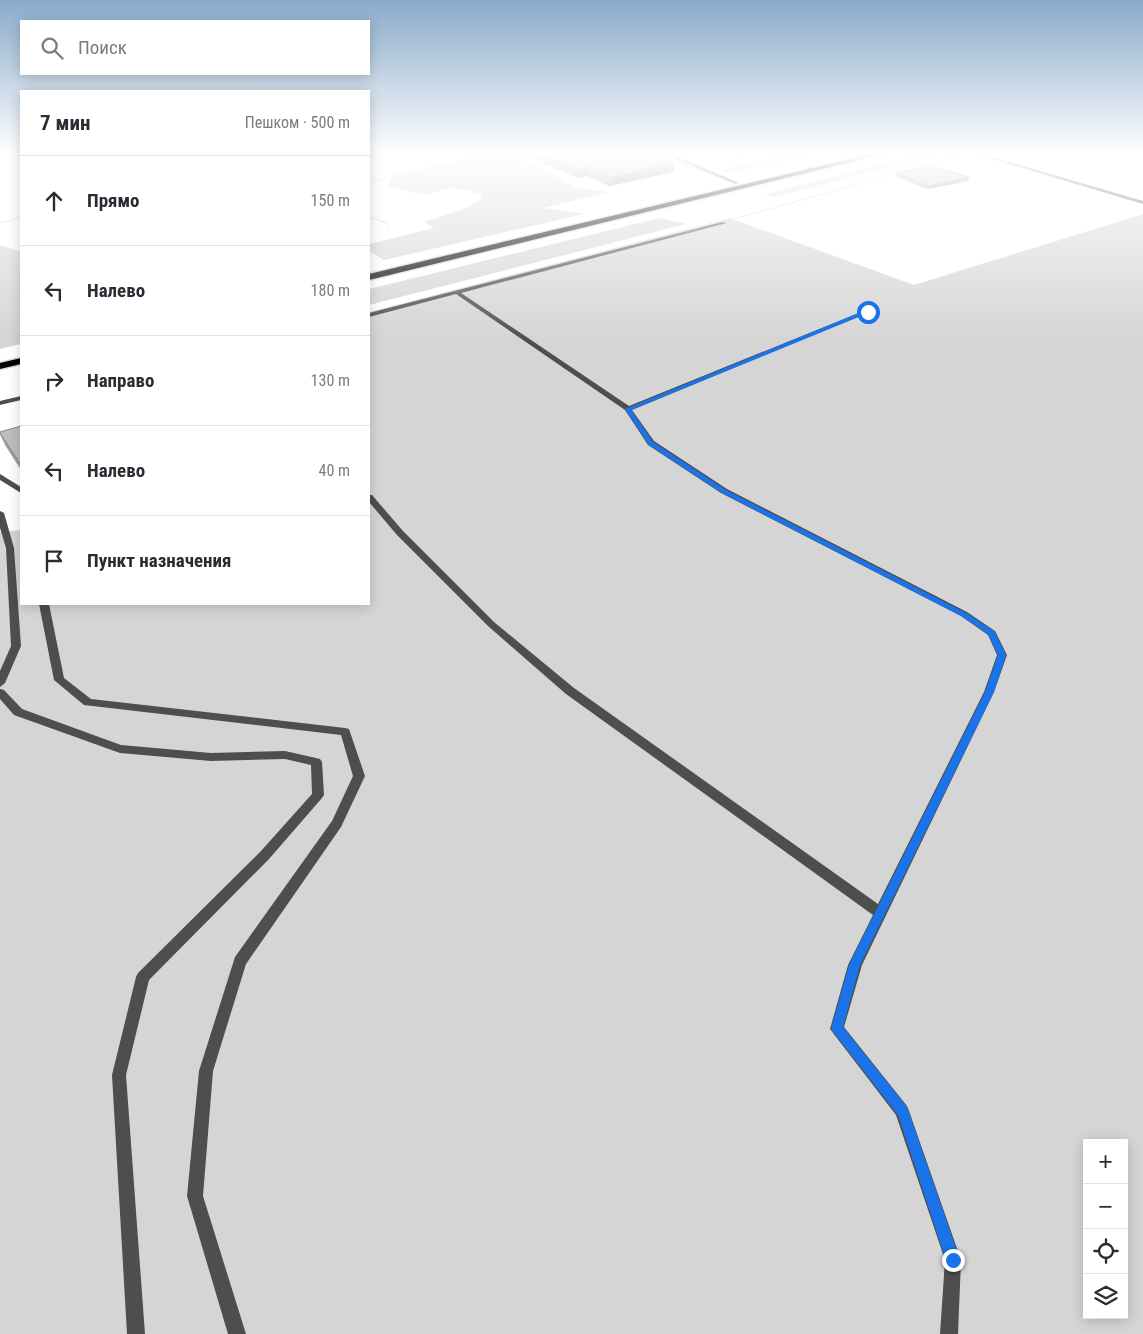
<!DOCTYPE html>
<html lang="ru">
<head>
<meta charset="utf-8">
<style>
  :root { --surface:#fff; --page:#f2f2f3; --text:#2b2b33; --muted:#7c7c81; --line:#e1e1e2 }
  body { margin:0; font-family:"Roboto Condensed",sans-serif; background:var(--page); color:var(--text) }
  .controls { position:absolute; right:15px; bottom:15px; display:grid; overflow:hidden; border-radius:0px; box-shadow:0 2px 12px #0003 }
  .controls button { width:45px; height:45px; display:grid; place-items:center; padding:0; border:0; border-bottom:1px solid var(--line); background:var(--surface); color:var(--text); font:25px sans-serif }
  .stop { position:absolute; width:15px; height:15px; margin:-11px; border:4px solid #1a73e8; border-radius:50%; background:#fff }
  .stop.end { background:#1a73e8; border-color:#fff; box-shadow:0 1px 5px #0008 }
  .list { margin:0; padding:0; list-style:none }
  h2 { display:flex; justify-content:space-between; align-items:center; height:65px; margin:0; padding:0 20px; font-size:21px }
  h2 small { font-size:16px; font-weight:400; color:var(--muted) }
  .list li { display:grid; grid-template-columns:32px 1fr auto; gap:15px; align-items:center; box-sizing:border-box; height:90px; padding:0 20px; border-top:1px solid var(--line) }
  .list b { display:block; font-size:19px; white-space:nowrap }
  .list em { font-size:16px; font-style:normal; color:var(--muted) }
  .icon { flex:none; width:28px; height:28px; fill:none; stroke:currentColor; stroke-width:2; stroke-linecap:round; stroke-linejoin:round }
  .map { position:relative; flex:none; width:1143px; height:1334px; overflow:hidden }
  .search { position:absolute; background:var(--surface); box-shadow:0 2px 12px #0003; left:20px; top:20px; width:350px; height:55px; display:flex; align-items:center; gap:12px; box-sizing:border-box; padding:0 18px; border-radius:0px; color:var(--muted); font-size:19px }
  .panel { position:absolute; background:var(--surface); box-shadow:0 2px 12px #0003; left:20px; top:90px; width:350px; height:515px; border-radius:0px }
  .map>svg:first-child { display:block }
</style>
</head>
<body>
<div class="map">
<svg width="1143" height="1334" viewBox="0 0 1143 1334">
  <rect width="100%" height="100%" fill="#fff"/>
  <g fill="#d5d5d5" fill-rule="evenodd">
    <path d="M 495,153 L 514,153 L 576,188 L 610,192 L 543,208 L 584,214 L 384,260 L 369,251 L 369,244 L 434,228 L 424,222 L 464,209 L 482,199 L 481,194 L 451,187 L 425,195 L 387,186 L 394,174 Z"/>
    <path d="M 795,153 L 821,153 L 728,174 L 721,170 Z"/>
    <path d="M 927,153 L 941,154 L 773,197 L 765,194 Z"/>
    <path d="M 1143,214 L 1143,1334 L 0,1334 L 0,532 L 21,530 L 21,604 L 369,604 L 369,312 L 730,218 L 914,285 ZM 1087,1143 L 1124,1143 L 1124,1315 L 1087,1315 Z"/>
    <path d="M 659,218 L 686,224 L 369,305 L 369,289 Z"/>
    <path d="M 0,245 L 21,252 L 21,344 L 0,349 Z"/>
  </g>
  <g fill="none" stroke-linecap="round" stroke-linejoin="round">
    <g stroke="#dbdbdb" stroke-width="3">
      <g id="highway">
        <path d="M 875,153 L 888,153 L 369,280 L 369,274 Z"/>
        <path d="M 21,358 L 21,364 L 0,369 L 0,363 Z"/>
      </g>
    </g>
    <g stroke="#707070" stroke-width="1" stroke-dasharray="0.5 1" stroke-linecap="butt">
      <path d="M 369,181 C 405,179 442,168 478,163"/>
      <path d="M 369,217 L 387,223 L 387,228"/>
      <path d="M 737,218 L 962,155"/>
      <path d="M 0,223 L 21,217"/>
    </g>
    <g fill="#4e4e4e" fill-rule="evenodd">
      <path d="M 675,157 L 679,157 L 739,183 L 735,184 L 675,159 Z"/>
      <path d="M 722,222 L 727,223 L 461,293 L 629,406 L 866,310 L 871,311 L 632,410 L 654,441 L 727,489 L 967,612 L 995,631 L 1007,655 L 994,692 L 862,965 L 844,1027 L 907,1106 L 909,1111 L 961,1260 L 958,1334 L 940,1334 L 945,1260 L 896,1115 L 830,1029 L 848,965 L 873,915 L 566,694 L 488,626 L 397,535 L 369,502 L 369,495 L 372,495 L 403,531 L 494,622 L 574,688 L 878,904 L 984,692 L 997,655 L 988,635 L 961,616 L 721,493 L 648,445 L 625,410 L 456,294 L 369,317 L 369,313 Z"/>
      <path d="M 21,396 L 21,400 L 0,405 L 0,401 Z"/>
      <path d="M 0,474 L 21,487 L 21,493 L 0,480 Z"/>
      <path d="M 0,511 L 4,513 L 14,548 L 21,646 L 5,683 L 0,687 L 0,671 L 11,646 L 6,548 L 0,528 Z"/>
      <path d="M 39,604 L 49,604 L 64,678 L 91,699 L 345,728 L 349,729 L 350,732 L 365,776 L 341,827 L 246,964 L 213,1071 L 203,1196 L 246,1334 L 228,1334 L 187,1196 L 199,1071 L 235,957 L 332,821 L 353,776 L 341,735 L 84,705 L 54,680 Z"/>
      <path d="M 0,689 L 4,690 L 22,709 L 121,745 L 211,753 L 285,751 L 316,758 L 320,759 L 322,762 L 324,795 L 322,798 L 269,859 L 149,980 L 126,1075 L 145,1334 L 127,1334 L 112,1075 L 136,977 L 138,973 L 261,851 L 312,794 L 311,765 L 285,759 L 211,761 L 120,753 L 14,715 L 0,699 Z"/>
    </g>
    <path fill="#4e4e4e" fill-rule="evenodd" d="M 971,153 L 979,153 L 1143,201 L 1143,204 Z"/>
    <use href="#highway" fill="#000" fill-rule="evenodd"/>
  </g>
  <g fill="#a3a3a3">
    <path d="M 531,153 L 678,153 L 659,157 L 674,163 L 674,172 L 609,186 L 586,176 L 577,178 L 531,158 Z"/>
    <path d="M 730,153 L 751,153 L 737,156 Z"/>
    <path d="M 897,173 L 968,181 L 928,189 L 896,177 Z"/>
    <path d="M 21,426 L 21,470 L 5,445 L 0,434 Z"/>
  </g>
  <g fill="#858585">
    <path d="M 646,153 L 678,153 L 646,160 Z"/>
    <path d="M 737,153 L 751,153 L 737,156 Z"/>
    <path d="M 674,163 L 674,172 L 609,186 L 609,178 Z"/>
    <path d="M 586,167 L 586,176 L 577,178 L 577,170 Z"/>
    <path d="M 969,177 L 968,181 L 928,189 L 929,186 Z"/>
  </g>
  <g fill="#bebebe" stroke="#858585">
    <path d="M 538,153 L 649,153 L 674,163 L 609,178 L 586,167 L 577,170 Z"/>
    <path d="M 929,165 L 969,177 L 929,186 L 897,173 Z"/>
    <path d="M 21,426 L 21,465 L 0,433 L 0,432 Z"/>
  </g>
  <linearGradient id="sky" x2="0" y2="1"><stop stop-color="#89aaca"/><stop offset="0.45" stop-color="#fff"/><stop offset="1" stop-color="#fff" stop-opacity="0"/></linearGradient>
  <rect width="1143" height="340" fill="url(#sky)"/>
  <path fill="#1a73e8" d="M 866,310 L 871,312 L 631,410 L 653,442 L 726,490 L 966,613 L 994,631 L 1006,655 L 994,692 L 860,965 L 843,1027 L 907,1107 L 960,1260 L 958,1265 L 953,1267 L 948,1265 L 946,1260 L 898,1115 L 831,1029 L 849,965 L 985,692 L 998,655 L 988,634 L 961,616 L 722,493 L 649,445 L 625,409 Z"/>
</svg>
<div class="controls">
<button>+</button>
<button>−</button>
<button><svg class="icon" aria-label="locate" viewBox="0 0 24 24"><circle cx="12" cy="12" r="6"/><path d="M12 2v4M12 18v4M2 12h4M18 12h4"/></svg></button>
<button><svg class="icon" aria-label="layers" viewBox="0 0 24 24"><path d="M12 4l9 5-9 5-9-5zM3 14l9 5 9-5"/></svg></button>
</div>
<div class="stop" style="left:868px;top:312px"></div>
<div class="stop end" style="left:953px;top:1260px"></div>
<div class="search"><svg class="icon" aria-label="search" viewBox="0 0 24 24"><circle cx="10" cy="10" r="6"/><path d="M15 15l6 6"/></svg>Поиск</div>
<section class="panel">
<h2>7 мин<small>Пешком · 500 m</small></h2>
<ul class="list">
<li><svg class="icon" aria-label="ahead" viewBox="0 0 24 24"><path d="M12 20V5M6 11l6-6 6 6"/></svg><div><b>Прямо</b></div><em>150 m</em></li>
<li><svg class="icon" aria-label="left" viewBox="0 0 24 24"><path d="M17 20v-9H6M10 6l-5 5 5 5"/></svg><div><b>Налево</b></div><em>180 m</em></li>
<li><svg class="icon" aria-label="right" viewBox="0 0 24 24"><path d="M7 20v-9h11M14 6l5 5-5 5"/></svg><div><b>Направо</b></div><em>130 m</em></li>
<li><svg class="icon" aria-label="left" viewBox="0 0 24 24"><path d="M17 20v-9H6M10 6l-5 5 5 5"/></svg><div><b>Налево</b></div><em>40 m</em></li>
<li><svg class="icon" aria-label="arrive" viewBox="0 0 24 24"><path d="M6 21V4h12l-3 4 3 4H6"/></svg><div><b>Пункт назначения</b></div></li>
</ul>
</section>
</div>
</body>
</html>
